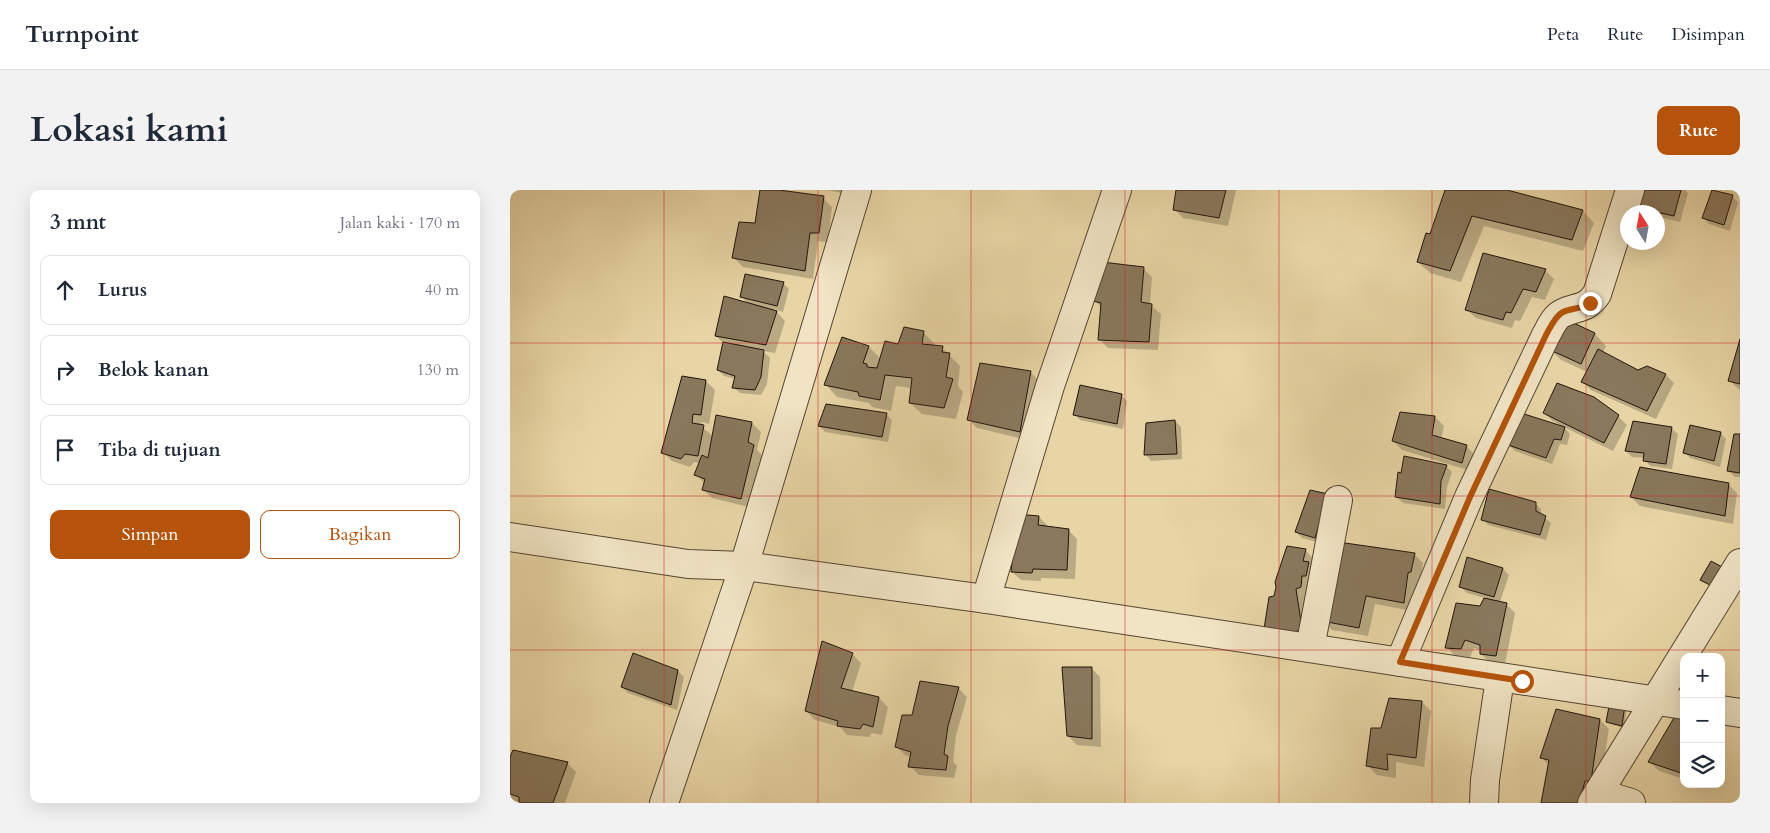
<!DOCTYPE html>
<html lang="id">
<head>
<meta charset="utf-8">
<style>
  :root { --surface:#fff; --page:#f2f2f3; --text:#1f2937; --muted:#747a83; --line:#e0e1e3; --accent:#b45309 }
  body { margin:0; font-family:Cardo,serif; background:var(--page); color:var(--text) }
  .controls { position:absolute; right:15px; bottom:15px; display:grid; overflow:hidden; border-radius:10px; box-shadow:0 5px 20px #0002 }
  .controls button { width:45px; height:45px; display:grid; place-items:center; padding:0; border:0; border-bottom:1px solid var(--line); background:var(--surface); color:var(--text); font:25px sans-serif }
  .compass { position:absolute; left:1110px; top:15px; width:45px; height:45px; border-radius:50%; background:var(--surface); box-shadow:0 5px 20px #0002; rotate:349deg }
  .stop { position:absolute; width:15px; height:15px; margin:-11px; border:4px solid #b45309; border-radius:50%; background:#fff }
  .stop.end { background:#b45309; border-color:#fff; box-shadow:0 1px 5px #0008 }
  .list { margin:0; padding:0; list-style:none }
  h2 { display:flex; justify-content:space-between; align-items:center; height:65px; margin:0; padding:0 20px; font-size:21px }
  h2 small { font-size:16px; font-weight:400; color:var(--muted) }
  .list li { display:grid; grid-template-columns:32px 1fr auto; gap:15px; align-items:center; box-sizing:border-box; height:70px; margin:0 10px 10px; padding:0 10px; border:1px solid var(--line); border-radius:10px }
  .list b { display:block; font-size:19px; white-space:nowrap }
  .list em { font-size:16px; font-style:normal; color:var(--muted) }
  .actions { display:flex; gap:10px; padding:15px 20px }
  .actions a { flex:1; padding:11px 0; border:1px solid var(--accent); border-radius:10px; text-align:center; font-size:18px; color:var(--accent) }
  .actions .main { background:var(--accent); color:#fff }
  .icon { flex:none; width:28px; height:28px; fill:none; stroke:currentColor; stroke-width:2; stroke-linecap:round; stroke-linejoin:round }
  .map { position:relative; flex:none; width:1230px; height:613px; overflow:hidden; border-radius:10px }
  header { display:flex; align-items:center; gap:30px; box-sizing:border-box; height:70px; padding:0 25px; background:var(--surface); border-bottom:1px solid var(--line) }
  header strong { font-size:24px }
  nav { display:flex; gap:28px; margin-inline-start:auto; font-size:18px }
  .intro { display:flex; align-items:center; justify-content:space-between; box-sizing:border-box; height:120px; padding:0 30px }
  h1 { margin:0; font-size:35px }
  .button { padding:12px 22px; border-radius:10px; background:var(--accent); color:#fff; font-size:18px; font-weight:700 }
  main { display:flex; gap:30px; padding:0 30px }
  aside { flex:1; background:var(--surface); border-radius:10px; box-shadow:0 5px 20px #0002 }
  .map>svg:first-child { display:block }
</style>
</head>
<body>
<header>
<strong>Turnpoint</strong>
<nav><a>Peta</a><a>Rute</a><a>Disimpan</a></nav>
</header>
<div class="intro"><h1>Lokasi kami</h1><a class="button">Rute</a></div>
<main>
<aside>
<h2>3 mnt<small>Jalan kaki · 170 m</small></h2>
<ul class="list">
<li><svg class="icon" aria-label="ahead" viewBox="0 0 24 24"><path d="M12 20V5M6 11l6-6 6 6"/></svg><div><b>Lurus</b></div><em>40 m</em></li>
<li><svg class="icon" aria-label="right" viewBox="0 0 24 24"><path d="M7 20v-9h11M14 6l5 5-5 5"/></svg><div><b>Belok kanan</b></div><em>130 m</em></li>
<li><svg class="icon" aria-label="arrive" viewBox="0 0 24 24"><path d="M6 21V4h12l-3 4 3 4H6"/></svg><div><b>Tiba di tujuan</b></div></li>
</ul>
<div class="actions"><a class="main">Simpan</a><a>Bagikan</a></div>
</aside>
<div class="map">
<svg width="1230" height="613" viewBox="0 0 1230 613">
  <rect width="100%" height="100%" fill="#e8d5a5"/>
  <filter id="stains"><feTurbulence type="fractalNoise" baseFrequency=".004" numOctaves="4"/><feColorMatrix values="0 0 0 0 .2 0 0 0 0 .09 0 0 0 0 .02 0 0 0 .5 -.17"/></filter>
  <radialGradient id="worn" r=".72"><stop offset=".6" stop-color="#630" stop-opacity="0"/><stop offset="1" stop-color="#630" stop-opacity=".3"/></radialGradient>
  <g fill="#0003">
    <path d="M 251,0 L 313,8 L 322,17 L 318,52 L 308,51 L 303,89 L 233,77 L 224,68 L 246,34 Z"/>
    <path d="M 317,0 L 332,0 L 332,3 Z"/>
    <path d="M 667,0 L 726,0 L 718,36 L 673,28 L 664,19 Z"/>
    <path d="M 943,0 L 993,0 L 1073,21 L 1084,33 L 1073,61 L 974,36 L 951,92 L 920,83 L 908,72 Z"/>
    <path d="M 1131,0 L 1175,0 L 1178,3 L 1170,32 L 1148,27 L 1148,22 L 1130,22 L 1125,17 Z"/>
    <path d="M 1222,6 L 1228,12 L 1220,41 L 1199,34 L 1193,28 Z"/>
    <path d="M 633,78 L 642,87 L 640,115 L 651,124 L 648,160 L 598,158 L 589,149 L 592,118 L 585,111 Z"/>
    <path d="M 1035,80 L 1044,89 L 1035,110 L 1022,107 L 1010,131 L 1005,130 L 1002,138 L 966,128 L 957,120 Z"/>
    <path d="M 273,93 L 279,99 L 273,122 L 264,119 L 275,131 L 265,163 L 253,161 L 260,168 L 257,194 L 251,205 L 230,203 L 224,198 L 225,189 L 214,186 L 208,180 L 214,154 L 206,146 L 239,115 L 232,107 Z"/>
    <path d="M 1054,130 L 1085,144 L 1096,156 L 1093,163 L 1128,182 L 1156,185 L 1164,193 L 1146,229 L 1081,200 L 1072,192 L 1077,182 L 1051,170 L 1040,159 Z"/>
    <path d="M 413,142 L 425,154 L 424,157 L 432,158 L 450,176 L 448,196 L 453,202 L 446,229 L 412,224 L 400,213 L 402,198 L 386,196 L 381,221 L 362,217 L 359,213 L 327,207 L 316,195 L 333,149 L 359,157 L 371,169 L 389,156 Z"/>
    <path d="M 1230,154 L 1230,200 L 1220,191 Z"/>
    <path d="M 520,182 L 529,191 L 518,250 L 467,238 L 458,229 Z"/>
    <path d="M 196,191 L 205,200 L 199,234 L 192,232 L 191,236 L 203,246 L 242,233 L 251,242 L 247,260 L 252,265 L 239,317 L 202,308 L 193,299 L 195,294 L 186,284 L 190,273 L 184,272 L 180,277 L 162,271 L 153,262 Z"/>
    <path d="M 611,205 L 617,211 L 613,239 L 570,230 L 564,224 Z"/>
    <path d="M 1034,223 L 1108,226 L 1117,235 L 1103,261 L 1054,237 L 1060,244 L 1057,255 L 1050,254 L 1042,274 L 1005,261 L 999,255 L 1050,236 L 1050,235 L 1043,231 Z"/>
    <path d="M 376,224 L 382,230 L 378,252 L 315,242 L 309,236 Z"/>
    <path d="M 925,227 L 934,236 L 931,249 L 956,256 L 965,265 L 961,281 L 892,260 L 883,251 Z"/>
    <path d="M 665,231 L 671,237 L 672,269 L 641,271 L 636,265 Z"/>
    <path d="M 1162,239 L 1168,244 L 1162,279 L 1140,276 L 1135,270 L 1135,268 L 1122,267 L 1116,261 Z"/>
    <path d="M 1210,243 L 1216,249 L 1210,277 L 1180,268 L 1174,262 Z"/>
    <path d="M 1230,246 L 1230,287 L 1225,287 L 1219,281 Z"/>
    <path d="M 936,276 L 942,282 L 937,297 L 935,319 L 893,313 L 887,307 Z"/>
    <path d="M 1218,294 L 1227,303 L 1223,334 L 1130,316 L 1121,307 Z"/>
    <path d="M 818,305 L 811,353 L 792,348 L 786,342 Z"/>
    <path d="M 1025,313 L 1031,319 L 1031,325 L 1041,333 L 1036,350 L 978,335 L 972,329 Z"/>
    <path d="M 529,327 L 538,336 L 537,338 L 558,340 L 567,349 L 565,389 L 531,388 L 531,391 L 511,390 L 502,382 Z"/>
    <path d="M 795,360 L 804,369 L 800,406 L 795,408 L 801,447 L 764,448 L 765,407 Z"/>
    <path d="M 904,364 L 913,373 L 910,391 L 907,392 L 902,421 L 865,414 L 858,446 L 822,440 L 813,431 Z"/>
    <path d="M 958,369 L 993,379 L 999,385 L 990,412 L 996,414 L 1005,423 L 995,474 L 980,473 L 971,464 L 971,461 L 964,458 L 960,467 L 945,466 L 937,457 L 971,418 L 975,408 L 957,403 L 951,397 Z"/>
    <path d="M 342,464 L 351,473 L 342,502 L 369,508 L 378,517 L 372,545 L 362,543 L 359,547 L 337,545 L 330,537 L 305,530 L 296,521 Z"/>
    <path d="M 581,478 L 590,487 L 591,557 L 567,555 L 558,546 Z"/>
    <path d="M 168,481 L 174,487 L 167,520 L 118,503 L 112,497 Z"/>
    <path d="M 448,498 L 457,507 L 446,545 L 443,572 L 447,576 L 444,588 L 409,585 L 400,576 L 401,567 L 395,565 L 386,556 L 403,527 Z"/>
    <path d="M 912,512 L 921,521 L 914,577 L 886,572 L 886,588 L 867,585 L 858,576 L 871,539 Z"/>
    <path d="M 1101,513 L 1117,518 L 1114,538 L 1100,534 L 1098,532 Z"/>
    <path d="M 1174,529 L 1174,589 L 1149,581 L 1140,572 Z"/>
    <path d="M 1090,530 L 1099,539 L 1089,600 L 1080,613 L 1032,613 L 1039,575 L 1032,568 Z"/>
    <path d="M 0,570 L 57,573 L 66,582 L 55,613 L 11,613 L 0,608 Z"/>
  </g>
  <g fill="#89785c" stroke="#22140c">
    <path d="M 250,0 L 269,0 L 314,6 L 309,43 L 300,43 L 295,81 L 222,68 L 229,32 L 245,33 Z"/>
    <path d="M 666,0 L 716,0 L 709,28 L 663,20 Z"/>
    <path d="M 935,0 L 997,0 L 1073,20 L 1062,50 L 962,26 L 940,81 L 907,72 L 916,43 L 920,44 Z"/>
    <path d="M 1130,0 L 1171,0 L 1164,26 L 1123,17 Z"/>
    <path d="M 1202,0 L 1223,5 L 1214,35 L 1192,28 Z"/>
    <path d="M 973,63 L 1036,79 L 1026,102 L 1013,99 L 1001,123 L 996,122 L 993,130 L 955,120 Z"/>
    <path d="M 592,72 L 634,77 L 631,112 L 642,114 L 639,152 L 588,150 L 591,113 L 583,111 Z"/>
    <path d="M 235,84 L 274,92 L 267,116 L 230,107 Z"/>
    <path d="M 214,106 L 267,121 L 256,155 L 205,146 Z"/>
    <path d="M 1053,128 L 1085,143 L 1071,174 L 1038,159 Z"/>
    <path d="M 394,137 L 414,141 L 412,154 L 433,156 L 432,162 L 440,163 L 436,187 L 443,189 L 434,218 L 399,213 L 402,188 L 375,185 L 370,210 L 349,206 L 348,202 L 314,195 L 332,147 L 359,156 L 353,173 L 357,174 L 357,177 L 367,178 L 375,151 L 388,154 Z"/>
    <path d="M 1230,149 L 1230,194 L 1218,191 Z"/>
    <path d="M 213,152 L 254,160 L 251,187 L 245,200 L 222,198 L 225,186 L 207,180 Z"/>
    <path d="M 1088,159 L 1128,180 L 1137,176 L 1156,184 L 1137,221 L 1071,192 Z"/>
    <path d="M 470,173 L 521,181 L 510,242 L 457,230 Z"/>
    <path d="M 172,186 L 196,190 L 191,225 L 183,224 L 182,233 L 194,235 L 188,266 L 175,264 L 171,269 L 151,263 Z"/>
    <path d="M 1047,193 L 1084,207 L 1109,225 L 1094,253 L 1033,223 Z"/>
    <path d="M 570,195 L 612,204 L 607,234 L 563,225 Z"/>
    <path d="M 316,214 L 377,223 L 372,247 L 308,236 Z"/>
    <path d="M 890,222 L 925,226 L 922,245 L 957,255 L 952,273 L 882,251 Z"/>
    <path d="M 1011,223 L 1055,237 L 1051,250 L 1044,249 L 1036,268 L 998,255 Z"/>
    <path d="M 206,225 L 242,232 L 238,252 L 244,255 L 231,309 L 192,300 L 195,289 L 184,285 L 192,265 L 198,268 Z"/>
    <path d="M 665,230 L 667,264 L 634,265 L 636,233 Z"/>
    <path d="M 1123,231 L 1162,237 L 1156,274 L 1133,271 L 1134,263 L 1115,261 Z"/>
    <path d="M 1180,235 L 1211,242 L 1204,271 L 1173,263 Z"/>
    <path d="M 1224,244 L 1230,244 L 1230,283 L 1217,281 Z"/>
    <path d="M 894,266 L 937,275 L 931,291 L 930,314 L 885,307 L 888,282 L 891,283 Z"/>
    <path d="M 1130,277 L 1219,293 L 1215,326 L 1120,307 Z"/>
    <path d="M 979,299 L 1026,312 L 1026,321 L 1036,326 L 1030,345 L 971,330 Z"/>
    <path d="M 800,300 L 818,304 L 805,348 L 785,342 Z"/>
    <path d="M 507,324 L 529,326 L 528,335 L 559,339 L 557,380 L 523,379 L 522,383 L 501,382 Z"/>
    <path d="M 828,352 L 905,363 L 901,382 L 898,383 L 894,413 L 856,406 L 849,438 L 812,431 Z"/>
    <path d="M 777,356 L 796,359 L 793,371 L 799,372 L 796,386 L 792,386 L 791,397 L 786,399 L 792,438 L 786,442 L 754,439 L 759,407 L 764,406 L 766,397 L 765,392 Z"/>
    <path d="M 957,367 L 993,378 L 984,407 L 949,397 Z"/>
    <path d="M 1201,371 L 1216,379 L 1206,398 L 1190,390 Z"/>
    <path d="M 974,408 L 997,413 L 986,466 L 970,464 L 970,455 L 955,450 L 951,459 L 935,458 L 946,413 L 970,416 Z"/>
    <path d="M 312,451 L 343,463 L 331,498 L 369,507 L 363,537 L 353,534 L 350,539 L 327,536 L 328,531 L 295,521 Z"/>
    <path d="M 123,463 L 168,480 L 161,515 L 111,497 Z"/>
    <path d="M 552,477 L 582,477 L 582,549 L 557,546 Z"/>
    <path d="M 410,491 L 449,497 L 438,536 L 434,564 L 438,566 L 436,580 L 398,577 L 401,562 L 385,557 L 392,525 L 402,525 Z"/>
    <path d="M 879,508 L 912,511 L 906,568 L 877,564 L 878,580 L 856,576 L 861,538 L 871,538 Z"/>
    <path d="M 1100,511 L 1115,514 L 1112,536 L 1096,532 Z"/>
    <path d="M 1046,519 L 1090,529 L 1081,591 L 1075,591 L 1069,613 L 1031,613 L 1039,570 L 1030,568 Z"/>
    <path d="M 1165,526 L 1174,528 L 1174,584 L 1138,572 Z"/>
    <path d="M 3,560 L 58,572 L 43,613 L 11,613 L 9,612 L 9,607 L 0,604 L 0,567 Z"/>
  </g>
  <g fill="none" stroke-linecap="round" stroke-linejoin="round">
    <g stroke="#544432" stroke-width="30">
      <g id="minor">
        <path d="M 0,347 L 178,374 L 234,376 L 476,409 L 1174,515"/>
        <path d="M 476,409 L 540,196 L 607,0"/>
        <path d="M 800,458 L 828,310"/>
        <path d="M 890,472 L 959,307 L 1036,145 C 1040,138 1045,126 1053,123 C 1067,116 1076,120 1087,104 L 1120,0"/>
        <path d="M 1211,520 L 1230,523"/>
        <path d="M 1088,603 L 1121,613"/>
        <path d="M 154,613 L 234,376 L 347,0"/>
        <path d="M 974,613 L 975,590 L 990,488"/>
        <path d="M 1082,613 L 1230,373"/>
      </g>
    </g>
    <use href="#minor" stroke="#f0e4c4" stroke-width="28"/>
  </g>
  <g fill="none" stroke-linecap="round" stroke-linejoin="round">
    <path stroke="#b45309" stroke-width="6" d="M 1012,491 L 890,472 L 960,307 L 1036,145 C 1040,138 1045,126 1053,122 C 1062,118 1071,119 1080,113"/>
  </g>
  <path fill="none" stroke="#d62828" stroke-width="1" stroke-opacity="0.55" d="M 154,0 L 154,613M 308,0 L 308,613M 461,0 L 461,613M 615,0 L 615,613M 769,0 L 769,613M 922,0 L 922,613M 1076,0 L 1076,613M 0,153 L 1230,153M 0,306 L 1230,306M 0,460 L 1230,460"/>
  <rect width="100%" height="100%" filter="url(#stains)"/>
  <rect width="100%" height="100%" fill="url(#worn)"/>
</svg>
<div class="controls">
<button>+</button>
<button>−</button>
<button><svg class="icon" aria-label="layers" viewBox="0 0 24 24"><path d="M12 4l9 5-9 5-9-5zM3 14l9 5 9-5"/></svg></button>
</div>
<svg class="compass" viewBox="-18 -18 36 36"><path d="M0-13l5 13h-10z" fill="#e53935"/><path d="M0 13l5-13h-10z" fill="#747a83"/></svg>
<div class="stop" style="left:1012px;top:491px"></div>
<div class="stop end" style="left:1080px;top:113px"></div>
</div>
</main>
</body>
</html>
